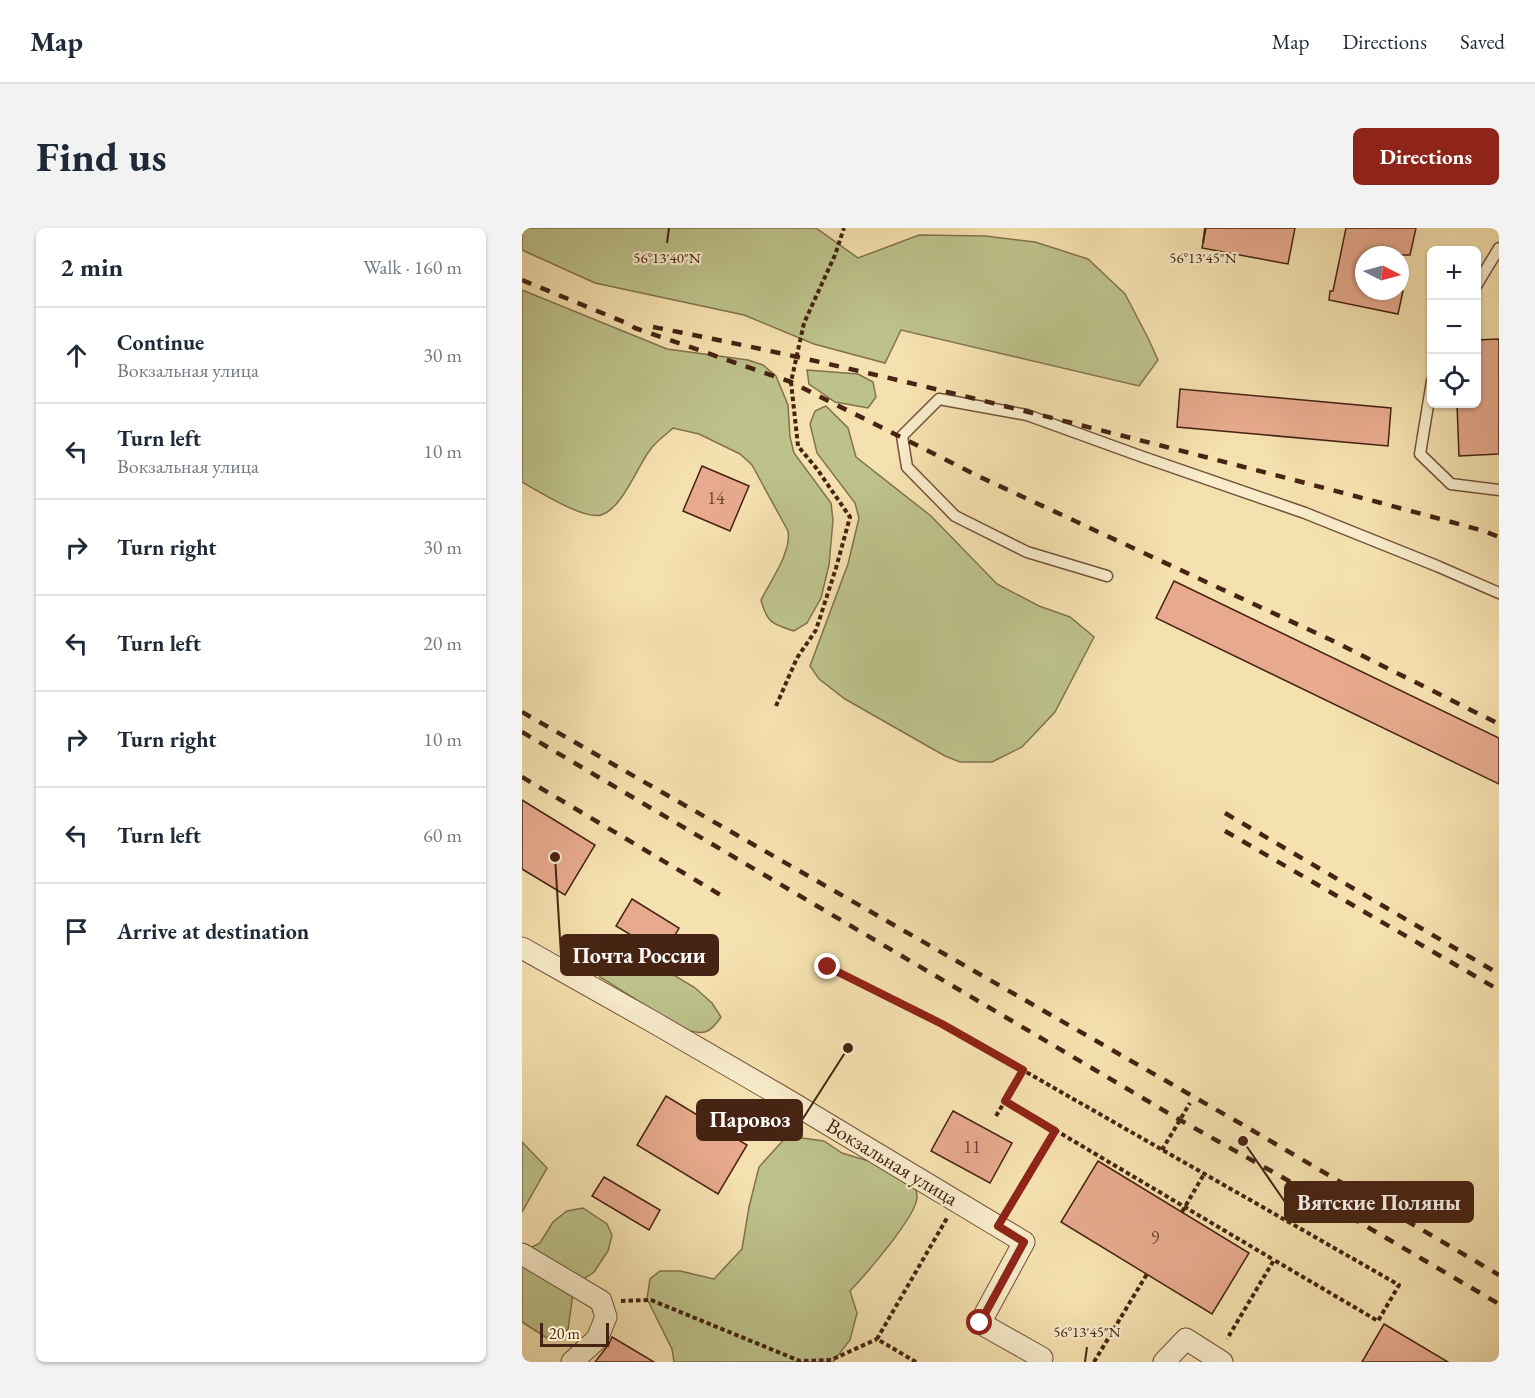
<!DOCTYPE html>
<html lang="en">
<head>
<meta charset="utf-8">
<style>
  :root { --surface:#fff; --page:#f2f2f3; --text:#1f2937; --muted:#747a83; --line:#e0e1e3; --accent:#8f2418 }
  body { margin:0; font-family:"EB Garamond",serif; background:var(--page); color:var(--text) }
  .controls { position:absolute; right:18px; top:18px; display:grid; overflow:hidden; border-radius:9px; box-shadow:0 2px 4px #0004 }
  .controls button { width:54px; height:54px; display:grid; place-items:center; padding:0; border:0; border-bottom:2px solid var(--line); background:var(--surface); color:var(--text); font:30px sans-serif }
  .compass { position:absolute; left:833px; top:18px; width:54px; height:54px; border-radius:50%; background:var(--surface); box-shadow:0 2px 4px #0004; rotate:96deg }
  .scale { position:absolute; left:18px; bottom:15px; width:69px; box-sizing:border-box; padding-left:6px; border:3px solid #462312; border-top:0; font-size:16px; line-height:21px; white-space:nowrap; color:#462312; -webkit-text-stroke:4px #f8eccb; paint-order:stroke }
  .stop { position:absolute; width:18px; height:18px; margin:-14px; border:4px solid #8f2418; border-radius:50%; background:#fff }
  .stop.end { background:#8f2418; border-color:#fff; box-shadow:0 2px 6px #0008 }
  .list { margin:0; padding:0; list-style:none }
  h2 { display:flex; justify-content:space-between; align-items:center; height:78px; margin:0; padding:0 24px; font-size:26px }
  h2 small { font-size:20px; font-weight:400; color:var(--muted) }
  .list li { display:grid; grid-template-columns:39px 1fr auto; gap:18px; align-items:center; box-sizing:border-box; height:96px; padding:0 24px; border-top:2px solid var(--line) }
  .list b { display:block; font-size:22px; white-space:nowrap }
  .list p { margin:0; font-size:20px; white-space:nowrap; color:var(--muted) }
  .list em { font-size:20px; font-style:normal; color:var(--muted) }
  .icon { flex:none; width:33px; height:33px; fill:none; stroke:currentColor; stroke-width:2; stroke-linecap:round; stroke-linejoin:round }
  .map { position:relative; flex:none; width:977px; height:1134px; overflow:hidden; border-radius:9px }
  header { display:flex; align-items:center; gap:36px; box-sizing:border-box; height:84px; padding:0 30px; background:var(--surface); border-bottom:2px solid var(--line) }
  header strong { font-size:28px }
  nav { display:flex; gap:33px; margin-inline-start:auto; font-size:21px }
  .intro { display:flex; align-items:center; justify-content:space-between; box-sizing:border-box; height:144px; padding:0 36px }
  h1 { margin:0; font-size:42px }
  .button { padding:15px 27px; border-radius:9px; background:var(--accent); color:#fff; font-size:21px; font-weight:700 }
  main { display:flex; gap:36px; padding:0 36px }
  aside { flex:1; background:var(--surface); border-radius:9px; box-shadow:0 2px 4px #0004 }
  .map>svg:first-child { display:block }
</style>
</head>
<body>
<header>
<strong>Map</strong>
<nav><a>Map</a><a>Directions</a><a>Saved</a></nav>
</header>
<div class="intro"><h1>Find us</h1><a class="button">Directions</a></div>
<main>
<aside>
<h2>2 min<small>Walk · 160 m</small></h2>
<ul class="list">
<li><svg class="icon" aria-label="ahead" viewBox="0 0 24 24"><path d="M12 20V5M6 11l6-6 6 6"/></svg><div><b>Continue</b><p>Вокзальная улица</p></div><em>30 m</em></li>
<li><svg class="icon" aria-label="left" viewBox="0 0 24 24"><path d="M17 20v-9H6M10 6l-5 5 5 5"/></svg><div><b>Turn left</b><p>Вокзальная улица</p></div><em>10 m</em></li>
<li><svg class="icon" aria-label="right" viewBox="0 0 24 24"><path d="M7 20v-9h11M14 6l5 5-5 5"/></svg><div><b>Turn right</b></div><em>30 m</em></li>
<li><svg class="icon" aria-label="left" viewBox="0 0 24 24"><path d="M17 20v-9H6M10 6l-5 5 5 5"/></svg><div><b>Turn left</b></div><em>20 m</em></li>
<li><svg class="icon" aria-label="right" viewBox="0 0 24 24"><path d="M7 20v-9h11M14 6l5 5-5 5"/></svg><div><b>Turn right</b></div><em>10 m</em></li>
<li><svg class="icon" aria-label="left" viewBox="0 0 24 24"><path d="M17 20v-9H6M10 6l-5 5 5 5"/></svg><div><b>Turn left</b></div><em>60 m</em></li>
<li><svg class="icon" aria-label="arrive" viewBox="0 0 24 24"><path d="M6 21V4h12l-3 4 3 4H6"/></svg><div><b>Arrive at destination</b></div></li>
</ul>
</aside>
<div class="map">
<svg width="977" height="1134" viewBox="0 0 977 1134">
  <rect width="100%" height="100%" fill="#f5e1af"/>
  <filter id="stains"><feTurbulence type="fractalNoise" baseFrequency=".00333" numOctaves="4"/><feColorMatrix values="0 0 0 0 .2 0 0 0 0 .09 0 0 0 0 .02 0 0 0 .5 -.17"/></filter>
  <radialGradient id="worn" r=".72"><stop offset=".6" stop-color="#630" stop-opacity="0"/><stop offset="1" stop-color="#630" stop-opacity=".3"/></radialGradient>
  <g fill="#bdc28a" stroke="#82724e" stroke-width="1.5">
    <path d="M 0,0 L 294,0 L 336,30 L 397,7 L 463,8 L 513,14 L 566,31 L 603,66 L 626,110 L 636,132 L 617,158 L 379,102 L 363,135 L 292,116 L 222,87 L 73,55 L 0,22 Z"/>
    <path d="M 0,62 L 145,121 L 226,132 L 241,137 L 254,148 L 266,177 L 268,209 L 272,225 L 309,275 L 311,292 L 307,337 L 299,370 L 285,395 L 272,403 C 250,396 245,395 239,372 C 248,354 270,323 266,303 L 230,237 L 218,226 L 177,206 L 151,200 C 144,207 134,213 128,222 C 115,239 100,281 79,287 C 62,292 16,263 0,254 Z"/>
    <path d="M 285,142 L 336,146 L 351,154 L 354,169 L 346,180 L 313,174 L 287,156 Z"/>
    <path d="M 304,178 L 326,200 L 334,229 L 409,288 L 475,356 L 517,378 L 548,389 L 572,409 L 533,484 L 500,519 L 470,534 L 438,534 L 423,528 L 323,471 L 297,451 L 288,438 L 326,336 L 337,290 L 333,275 L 295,225 L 288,196 L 293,183 Z"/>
    <path d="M 89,716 L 106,720 L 172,759 L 190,775 L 199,789 C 187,807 181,807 161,801 L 78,749 L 74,741 L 77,725 Z"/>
    <path d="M 265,908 L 302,913 L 320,925 L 343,932 L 364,935 L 388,947 C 390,954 396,963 395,970 C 393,990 344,1046 328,1063 L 335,1085 L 328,1112 L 311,1134 L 152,1134 L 150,1121 L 125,1071 L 128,1051 L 138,1043 L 158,1043 L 192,1051 L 220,1021 L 227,979 L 237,939 Z"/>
    <path d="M 0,914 L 25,940 L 0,984 Z"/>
    <path d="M 61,980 L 85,996 L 90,1007 L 86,1023 L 72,1044 L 52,1058 L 46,1101 L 35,1110 L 25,1110 L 0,1094 L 0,1024 L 18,1015 L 31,994 L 45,983 Z"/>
  </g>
  <g fill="#e7aa8e" stroke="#462312" stroke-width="1.5">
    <path d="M 684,0 L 773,0 L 766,36 L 680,20 Z"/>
    <path d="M 824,0 L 894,0 L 888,27 L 842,27 L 842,63 L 881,63 L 876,86 L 807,72 L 808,63 L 811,63 Z"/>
    <path d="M 977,111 L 977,226 L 937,228 L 935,176 L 954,176 L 954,112 Z"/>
    <path d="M 658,161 L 869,180 L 866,218 L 655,199 Z"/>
    <path d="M 180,238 L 227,258 L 208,303 L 161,283 Z"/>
    <path d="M 652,353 L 977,510 L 977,556 L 634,390 Z"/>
    <path d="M 0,572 L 73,617 L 43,667 L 0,641 Z"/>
    <path d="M 110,671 L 157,700 L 142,727 L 94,698 Z"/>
    <path d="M 144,868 L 225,917 L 196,966 L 115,917 Z"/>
    <path d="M 431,883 L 490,915 L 468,955 L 409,923 Z"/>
    <path d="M 576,933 L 727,1025 L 690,1086 L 539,994 Z"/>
    <path d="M 82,949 L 138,982 L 127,1002 L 70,968 Z"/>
    <path d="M 862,1096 L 926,1134 L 840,1134 Z"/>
    <path d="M 90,1109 L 132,1134 L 73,1134 L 87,1116 Z"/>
  </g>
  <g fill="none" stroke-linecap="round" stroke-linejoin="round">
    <g stroke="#725239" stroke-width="13">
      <g id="lane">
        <path d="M 954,58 L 977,20"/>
        <path d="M 910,153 L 898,226 L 929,256 L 977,262"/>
        <path d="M 585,348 L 505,324 L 433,288 L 385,239 L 380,208 L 417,171 L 505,187 L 621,229 L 783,285 L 915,338 L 977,365"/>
      </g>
    </g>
    <g stroke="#725239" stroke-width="23">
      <g id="street">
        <path d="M 0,720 L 133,795 L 269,874 L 502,1014 L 458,1095 L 520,1130"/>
        <path d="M 0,1026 L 79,1073 L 84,1089 L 75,1111 L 50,1134"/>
        <path d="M 642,1134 L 664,1111 L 700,1134"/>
      </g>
    </g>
    <g stroke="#462312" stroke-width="4" stroke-dasharray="4.5 3" stroke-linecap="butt">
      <path d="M 254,478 L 275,430 L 294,402 L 314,340 L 328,289 L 295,241 L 276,218 L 269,154 L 282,95 L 313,27 L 322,0"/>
      <path d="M 306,739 L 420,796 L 877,1057 L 856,1093 L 752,1032 L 705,1111"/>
      <path d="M 474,888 L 483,873"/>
      <path d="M 533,902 L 752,1032"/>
      <path d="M 640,922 L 668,875"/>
      <path d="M 486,982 L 533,902 L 483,873 L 501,842"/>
      <path d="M 99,1073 L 129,1072 L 278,1133 L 309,1132 L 355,1111"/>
      <path d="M 394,1134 L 355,1111 L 425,990"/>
      <path d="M 572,1134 L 625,1046"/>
    </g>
    <use href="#lane" stroke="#f8eccb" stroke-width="10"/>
    <use href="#street" stroke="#f8eccb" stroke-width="21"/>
    <g stroke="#462312" stroke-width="4.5" stroke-dasharray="10 10" stroke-linecap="butt">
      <path d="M 0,52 L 102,94 L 113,100 L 269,154 L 456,248 L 807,411 L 977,496"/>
      <path d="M 131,99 C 271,126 408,159 546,194 C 685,229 824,265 962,303 L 977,309"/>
      <path d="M 0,484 L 728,901 L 977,1047"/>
      <path d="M 0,504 L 658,892 L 760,949 L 977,1076"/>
      <path d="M 0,549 L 202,669"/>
      <path d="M 703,585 L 977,746"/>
      <path d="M 703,603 L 977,762"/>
    </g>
    <path stroke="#462312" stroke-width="4" stroke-dasharray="4.5 3" stroke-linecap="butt" d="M 660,984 L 682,946"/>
  </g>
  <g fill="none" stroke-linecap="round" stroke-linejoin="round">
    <path stroke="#8f2418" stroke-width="8" d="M 306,739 L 420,796 L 501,842 L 483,873 L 533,903 L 476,998 L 502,1014 L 458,1095"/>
  </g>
  <path fill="none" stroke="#462312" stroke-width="2" d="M 145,15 L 147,0M 681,15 L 683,0M 563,1134 L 565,1119"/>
  <g text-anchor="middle" stroke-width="4.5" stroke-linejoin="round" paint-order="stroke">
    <g font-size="18" fill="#6e4531">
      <text x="194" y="276">14</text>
      <text x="450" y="925">11</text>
      <text x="633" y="1016">9</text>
    </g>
    <g font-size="21" fill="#462312" stroke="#f8eccb">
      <text transform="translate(370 934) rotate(31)" y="7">Вокзальная улица</text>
    </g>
  </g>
  <g font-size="15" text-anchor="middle" fill="#462312" stroke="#f8eccb" stroke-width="4.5" stroke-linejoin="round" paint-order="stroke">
    <text x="145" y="35">56°13'40"N</text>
    <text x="681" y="35">56°13'45"N</text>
    <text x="565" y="1109">56°13'45"N</text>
  </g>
  <path fill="none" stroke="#462312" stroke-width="2" d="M33 629L39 727M326 820L280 892M721 913L763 974"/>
  <g fill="#462312" stroke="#f8eccb" stroke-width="2">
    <circle cx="33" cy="629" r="6"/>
    <circle cx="326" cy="820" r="6"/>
    <circle cx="721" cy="913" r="6"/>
  </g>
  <g fill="#462312" stroke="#462312" stroke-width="2">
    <rect x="39" y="707" width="157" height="40" rx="6"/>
    <rect x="175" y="872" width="105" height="40" rx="6"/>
    <rect x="763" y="954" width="188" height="40" rx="6"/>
  </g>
  <g font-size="22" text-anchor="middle" font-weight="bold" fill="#fff">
    <text x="117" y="735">Почта России</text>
    <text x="228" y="899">Паровоз</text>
    <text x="857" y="982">Вятские Поляны</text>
  </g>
  <rect width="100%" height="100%" filter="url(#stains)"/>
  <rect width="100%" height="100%" fill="url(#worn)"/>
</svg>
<div class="controls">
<button>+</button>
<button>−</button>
<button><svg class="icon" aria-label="locate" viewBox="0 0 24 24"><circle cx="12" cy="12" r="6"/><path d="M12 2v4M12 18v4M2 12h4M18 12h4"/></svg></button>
</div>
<svg class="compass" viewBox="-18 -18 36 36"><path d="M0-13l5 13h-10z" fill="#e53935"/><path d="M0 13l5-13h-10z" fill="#747a83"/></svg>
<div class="scale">20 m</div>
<div class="stop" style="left:458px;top:1095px"></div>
<div class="stop end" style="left:306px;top:739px"></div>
</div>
</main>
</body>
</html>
